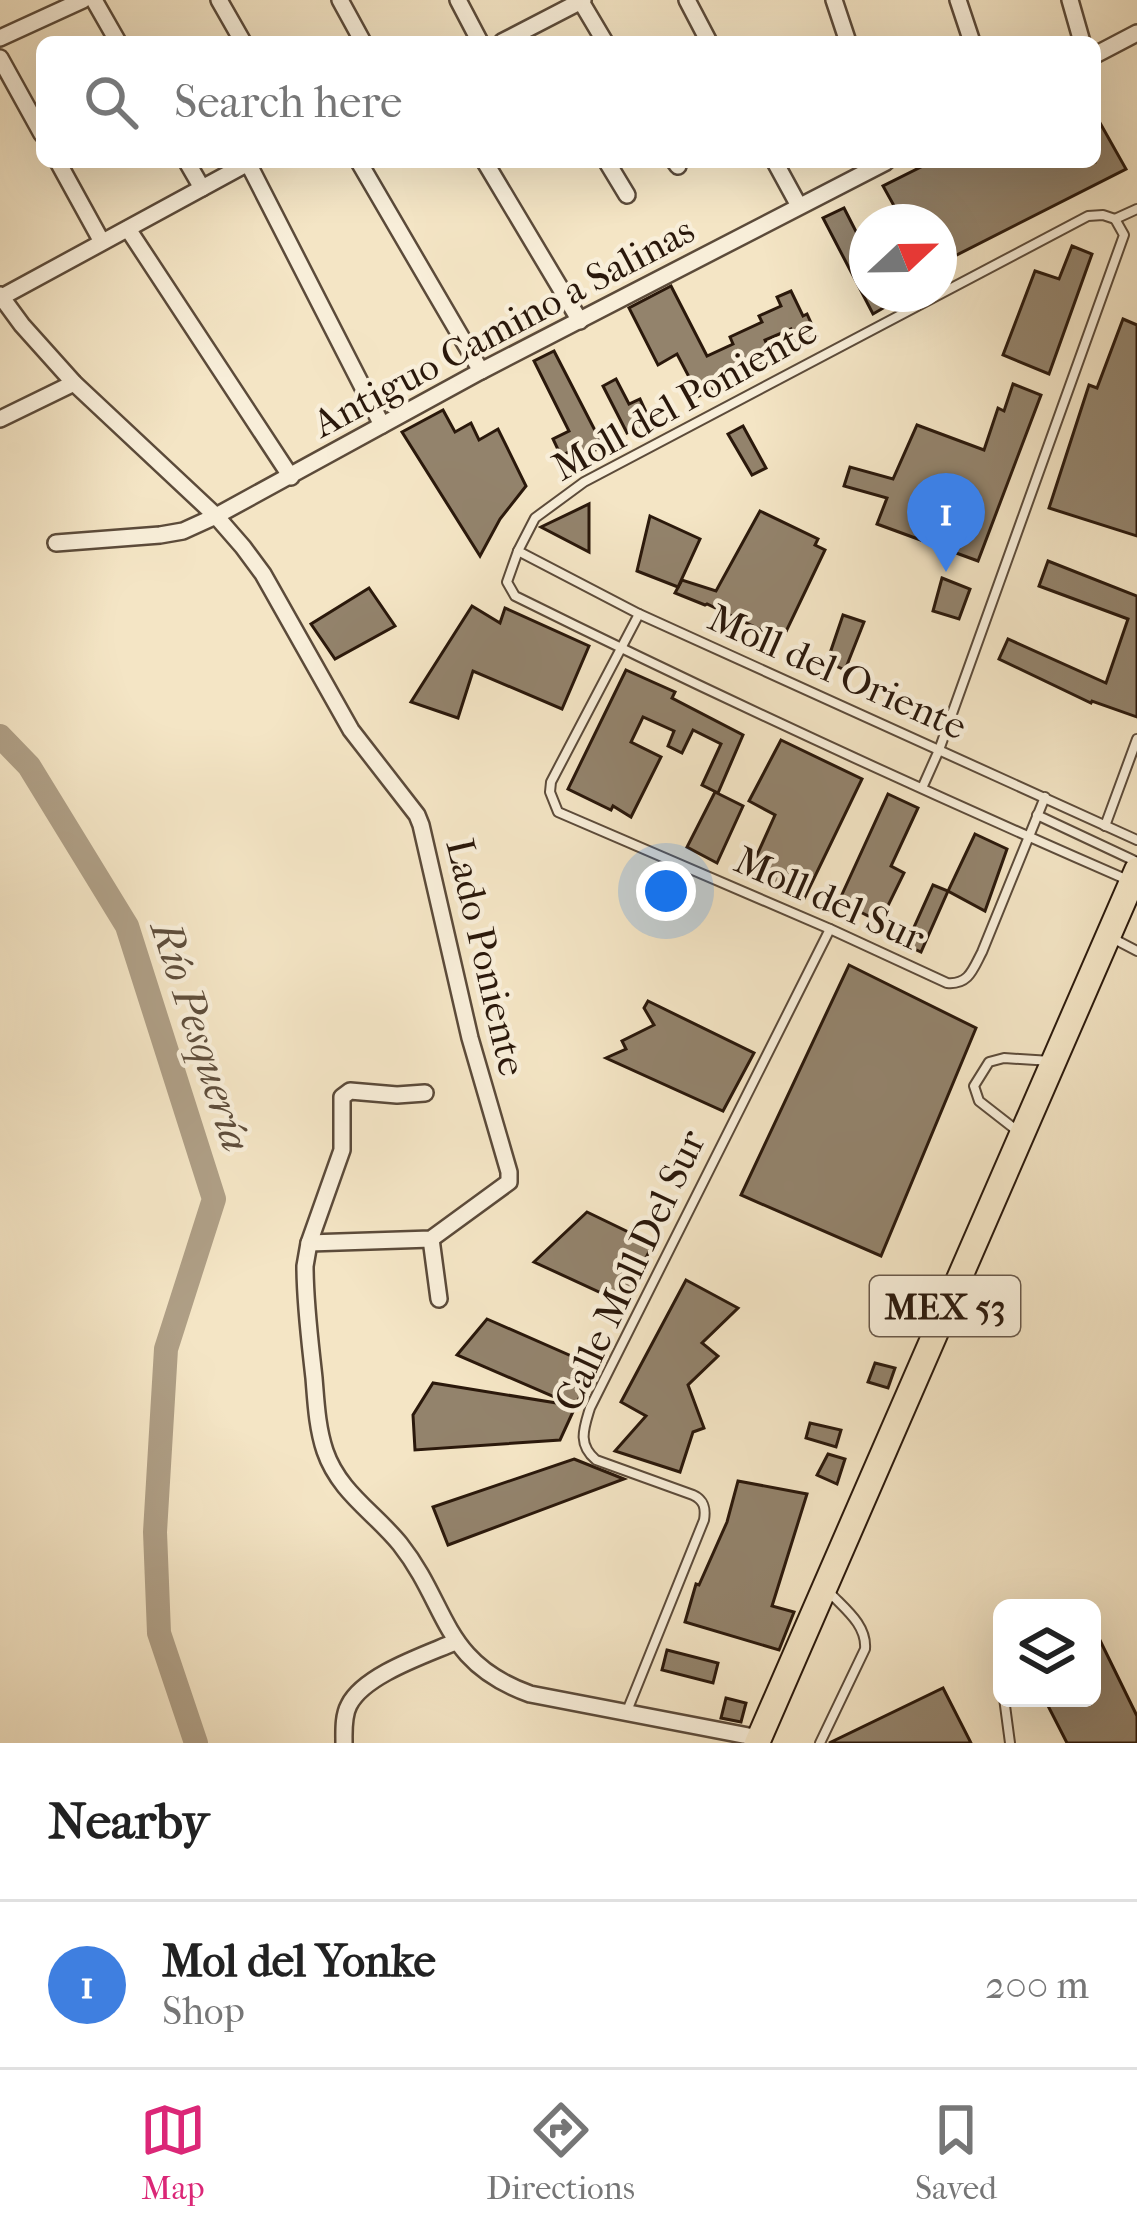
<!DOCTYPE html>
<html lang="en">
<head>
<meta charset="utf-8">
<style>
  :root { --surface:#fff; --page:#f6f6f6; --text:#222; --muted:#767676; --line:#e0e0e0; --accent:#db2777 }
  body { margin:0; font-family:"IM FELL French Canon",serif; background:var(--page); color:var(--text) }
  .controls { position:absolute; right:36px; bottom:36px; display:grid; overflow:hidden; border-radius:18px; box-shadow:0 12px 48px #0002 }
  .controls button { width:108px; height:108px; display:grid; place-items:center; padding:0; border:0; border-bottom:3px solid var(--line); background:var(--surface); color:var(--text); font:60px sans-serif }
  .compass { position:absolute; left:849px; top:204px; width:108px; height:108px; border-radius:50%; background:var(--surface); box-shadow:0 12px 48px #0002; rotate:68deg }
  .you { position:absolute; left:666px; top:891px; width:42px; height:42px; margin:-30px; border:9px solid #fff; border-radius:50%; background:#1a73e8; box-shadow:0 0 0 18px #1a73e833 }
  .badge { display:grid; place-items:center; width:78px; height:78px; border-radius:50%; background:var(--accent); color:#fff; font-size:39px; font-weight:700 }
  .pin { position:absolute; translate:-50% -99px; filter:drop-shadow(0 3px 6px #0008) }
  .pin::after { content:''; position:absolute; top:63px; width:42px; height:36px; background:inherit; clip-path:polygon(0 0,100% 0,50% 100%) }
  .list { margin:0; padding:0; list-style:none }
  h2 { display:flex; justify-content:space-between; align-items:center; height:156px; margin:0; padding:0 48px; font-size:51px }
  h2 small { font-size:39px; font-weight:400; color:var(--muted) }
  .list li { display:grid; grid-template-columns:78px 1fr auto; gap:36px; align-items:center; box-sizing:border-box; height:168px; padding:0 48px; border-top:3px solid var(--line) }
  .list b { display:block; font-size:45px; white-space:nowrap }
  .list p { margin:0; font-size:39px; white-space:nowrap; color:var(--muted) }
  .list em { font-size:39px; font-style:normal; color:var(--muted) }
  .icon { flex:none; width:66px; height:66px; fill:none; stroke:currentColor; stroke-width:2; stroke-linecap:round; stroke-linejoin:round }
  .map { position:relative; flex:none; width:1137px; height:1743px; overflow:hidden }
  .search { position:absolute; background:var(--surface); box-shadow:0 12px 48px #0002; left:36px; right:36px; top:36px; height:132px; display:flex; align-items:center; gap:30px; box-sizing:border-box; padding:0 42px; border-radius:18px; color:var(--muted); font-size:45px }
  .sheet { height:324px; background:var(--surface) }
  nav { display:flex; justify-content:space-around; align-items:center; box-sizing:border-box; height:168px; border-top:3px solid var(--line); background:var(--surface); font-size:33px; color:var(--muted) }
  nav a { display:grid; justify-items:center; gap:6px }
  nav .on { color:var(--accent) }
  .map>svg:first-child { display:block }
</style>
</head>
<body>
<div class="map">
<svg width="1137" height="1743" viewBox="0 0 1137 1743">
  <rect width="100%" height="100%" fill="#f4e5c5"/>
  <filter id="stains"><feTurbulence type="fractalNoise" baseFrequency=".00167" numOctaves="4"/><feColorMatrix values="0 0 0 0 .2 0 0 0 0 .09 0 0 0 0 .02 0 0 0 .5 -.17"/></filter>
  <radialGradient id="worn" r=".72"><stop offset=".6" stop-color="#630" stop-opacity="0"/><stop offset="1" stop-color="#630" stop-opacity=".3"/></radialGradient>
  <g fill="none" stroke-linecap="round" stroke-linejoin="round">
    <path stroke="#af9f86" stroke-width="24" d="M 0,736 L 29,766 L 127,926 L 214,1199 L 166,1349 L 155,1532 L 159,1633 L 196,1743"/>
  </g>
  <g fill="#93836c" stroke="#2a180b" stroke-width="3">
    <path d="M 1095,114 L 1126,169 L 939,264 L 939,222 L 903,222 L 883,186 L 931,162 L 1095,162 Z"/>
    <path d="M 844,208 L 867,253 L 867,294 L 888,294 L 892,303 L 873,314 L 823,218 Z"/>
    <path d="M 1072,246 L 1092,254 L 1049,374 L 1003,355 L 1035,271 L 1059,279 Z"/>
    <path d="M 671,286 L 707,356 L 733,344 L 730,337 L 762,322 L 759,316 L 781,306 L 777,297 L 791,291 L 803,316 L 807,314 L 817,336 L 798,345 L 791,329 L 765,340 L 772,357 L 699,396 L 677,354 L 658,365 L 629,308 Z"/>
    <path d="M 1123,319 L 1137,325 L 1137,536 L 1049,508 L 1089,385 L 1097,388 Z"/>
    <path d="M 554,351 L 603,446 L 583,457 L 578,447 L 561,456 L 553,439 L 569,431 L 534,361 Z"/>
    <path d="M 616,379 L 629,404 L 640,399 L 646,412 L 635,417 L 640,426 L 627,433 L 603,386 Z"/>
    <path d="M 1013,384 L 1041,395 L 978,561 L 877,524 L 887,498 L 844,486 L 850,467 L 893,479 L 917,425 L 984,450 L 998,408 L 1004,411 Z"/>
    <path d="M 443,410 L 455,432 L 471,423 L 479,440 L 498,429 L 526,486 L 500,519 L 480,556 L 402,432 Z"/>
    <path d="M 743,426 L 766,468 L 752,475 L 728,434 Z"/>
    <path d="M 589,504 L 589,552 L 541,527 Z"/>
    <path d="M 760,511 L 818,539 L 815,545 L 825,550 L 782,640 L 707,604 L 705,605 L 675,593 L 682,580 L 716,591 Z"/>
    <path d="M 650,516 L 700,539 L 678,587 L 637,571 Z"/>
    <path d="M 1048,561 L 1137,596 L 1137,717 L 1092,701 L 1091,703 L 999,659 L 1008,639 L 1106,683 L 1128,619 L 1039,586 Z"/>
    <path d="M 942,578 L 970,589 L 959,619 L 933,611 Z"/>
    <path d="M 369,588 L 395,626 L 335,659 L 311,624 Z"/>
    <path d="M 472,606 L 500,623 L 505,608 L 589,646 L 562,709 L 473,671 L 458,718 L 411,702 Z"/>
    <path d="M 843,615 L 864,622 L 845,670 L 827,662 Z"/>
    <path d="M 626,670 L 675,692 L 672,698 L 743,735 L 718,793 L 702,785 L 721,744 L 693,730 L 682,753 L 668,746 L 674,731 L 643,717 L 631,742 L 661,757 L 631,817 L 613,806 L 611,810 L 568,789 Z"/>
    <path d="M 781,740 L 862,779 L 804,899 L 749,873 L 775,815 L 749,801 Z"/>
    <path d="M 715,792 L 743,806 L 717,863 L 687,847 Z"/>
    <path d="M 888,794 L 918,808 L 891,866 L 904,873 L 880,922 L 839,901 Z"/>
    <path d="M 975,834 L 1007,849 L 985,911 L 948,891 Z"/>
    <path d="M 933,885 L 948,891 L 921,952 L 906,945 Z"/>
    <path d="M 849,965 L 976,1028 L 881,1256 L 741,1195 Z"/>
    <path d="M 648,1001 L 754,1053 L 723,1111 L 606,1058 L 626,1049 L 622,1041 L 654,1025 L 644,1008 Z"/>
    <path d="M 587,1212 L 653,1244 L 623,1303 L 534,1262 Z"/>
    <path d="M 686,1280 L 738,1308 L 702,1343 L 718,1356 L 688,1385 L 704,1428 L 693,1432 L 680,1472 L 615,1451 L 646,1416 L 621,1402 Z"/>
    <path d="M 487,1319 L 594,1366 L 560,1440 L 415,1450 L 413,1415 L 433,1383 L 563,1404 L 564,1401 L 457,1355 Z"/>
    <path d="M 875,1363 L 895,1368 L 888,1388 L 868,1382 Z"/>
    <path d="M 810,1423 L 841,1430 L 836,1447 L 806,1438 Z"/>
    <path d="M 828,1454 L 845,1459 L 837,1484 L 817,1475 Z"/>
    <path d="M 574,1459 L 624,1479 L 448,1545 L 433,1507 Z"/>
    <path d="M 738,1481 L 807,1494 L 772,1606 L 794,1612 L 779,1650 L 685,1622 L 696,1584 L 699,1585 L 727,1522 Z"/>
    <path d="M 1092,1624 L 1137,1716 L 1137,1743 L 1067,1743 L 1044,1698 L 1092,1698 Z"/>
    <path d="M 667,1650 L 718,1663 L 713,1683 L 662,1670 Z"/>
    <path d="M 943,1688 L 971,1743 L 829,1743 Z"/>
    <path d="M 726,1698 L 746,1703 L 741,1722 L 721,1718 Z"/>
  </g>
  <g fill="none" stroke-linecap="round" stroke-linejoin="round">
    <g stroke="#5c4b3a" stroke-width="12">
      <g id="service">
        <path d="M 1115,219 L 1137,209"/>
        <path d="M 518,551 L 639,614 L 1137,840"/>
        <path d="M 639,614 L 551,782 L 550,792 L 558,812 L 830,929 L 947,983 C 969,985 973,969 982,952 L 1045,797"/>
        <path d="M 923,786 L 939,750 L 1124,235 L 1115,219 L 1103,215 L 1088,216 L 584,482 L 535,518 L 518,551 L 507,582 L 515,596 C 717,696 923,791 1130,881"/>
        <path d="M 1037,815 L 1137,862"/>
        <path d="M 1105,826 L 1137,739"/>
        <path d="M 1114,939 L 1137,951"/>
        <path d="M 1020,1133 L 979,1101 L 974,1086 L 989,1062 L 1004,1058 L 1051,1061"/>
        <path d="M 1001,1676 L 1002,1684"/>
        <path d="M 1004,1698 L 1010,1743"/>
        <path d="M 627,1711 L 704,1520 C 706,1508 704,1500 693,1495 L 596,1460 C 577,1444 584,1428 590,1408 L 830,929"/>
        <path d="M 820,1743 L 865,1649 C 867,1625 845,1609 830,1593"/>
      </g>
    </g>
    <g stroke="#5c4b3a" stroke-width="20">
      <g id="minor">
        <path d="M 94,0 L 118,42"/>
        <path d="M 219,0 L 243,42"/>
        <path d="M 340,0 L 363,42"/>
        <path d="M 458,0 L 480,42"/>
        <path d="M 580,0 L 605,42"/>
        <path d="M 687,0 L 709,42"/>
        <path d="M 834,0 L 848,42"/>
        <path d="M 958,0 L 972,42"/>
        <path d="M 1070,0 L 1082,42"/>
        <path d="M 0,38 L 83,0"/>
        <path d="M 502,42 L 583,0"/>
        <path d="M 1095,55 L 1137,33"/>
        <path d="M 0,58 L 42,134"/>
        <path d="M 58,162 L 102,242"/>
        <path d="M 187,162 L 202,188"/>
        <path d="M 359,162 L 481,371"/>
        <path d="M 485,162 L 580,321"/>
        <path d="M 607,162 L 627,195"/>
        <path d="M 675,162 L 678,166"/>
        <path d="M 775,162 L 799,206"/>
        <path d="M 248,163 L 382,425"/>
        <path d="M 128,229 L 291,477"/>
        <path d="M 0,295 L 22,325 L 74,383 L 216,516 L 243,547 L 263,574 L 351,730 L 417,815 L 421,825 L 470,1038 L 509,1172 L 509,1182 L 431,1239 L 309,1243"/>
        <path d="M 0,298 L 250,162"/>
        <path d="M 0,419 L 74,383"/>
        <path d="M 56,543 L 160,535 L 183,531 L 216,516 L 481,371 L 886,162"/>
        <path d="M 425,1093 L 397,1095 L 350,1091 L 342,1097 L 342,1150 L 309,1243 L 305,1266 C 305,1304 310,1341 314,1378 C 316,1402 317,1427 325,1451 C 339,1492 374,1512 400,1544 C 449,1606 441,1662 530,1694 L 759,1738"/>
        <path d="M 431,1239 L 439,1299"/>
        <path d="M 344,1743 C 344,1731 343,1716 349,1705 C 364,1675 425,1655 455,1642"/>
      </g>
    </g>
    <g stroke="#2a180b" stroke-width="28">
      <path id="primary" d="M 757,1743 L 1137,870"/>
    </g>
    <use href="#service" stroke="#f8eed9" stroke-width="8"/>
    <use href="#minor" stroke="#f8eed9" stroke-width="15"/>
    <use href="#primary" stroke="#f4e5c5" stroke-width="24"/>
  </g>
  <g text-anchor="middle" stroke-width="9" stroke-linejoin="round" paint-order="stroke">
    <rect fill="#f8eed9" stroke="#685849" stroke-width="3" x="870" y="1276" width="150" height="60" rx="9"/>
    <g font-size="36" font-weight="bold" fill="#2a180b">
      <text x="945" y="1319">MEX 53</text>
    </g>
    <g font-size="39" fill="#2a180b" stroke="#f8eed9">
      <text transform="translate(503 326) rotate(-28)" y="14">Antiguo Camino a Salinas</text>
      <text transform="translate(684 398) rotate(-29)" y="14">Moll del Poniente</text>
      <text transform="translate(838 671) rotate(24)" y="14">Moll del Oriente</text>
      <text transform="translate(830 898) rotate(24)" y="14">Moll del Sur</text>
      <text transform="translate(487 957) rotate(77)" y="14">Lado Poniente</text>
      <text transform="translate(629 1270) rotate(-65)" y="14">Calle Moll Del Sur</text>
    </g>
    <g font-size="42" font-style="italic" fill="#5f4e3c" stroke="#f8eed9">
      <text transform="translate(202 1036) rotate(72)" y="15">Río Pesquería</text>
    </g>
  </g>
  <rect width="100%" height="100%" filter="url(#stains)"/>
  <rect width="100%" height="100%" fill="url(#worn)"/>
</svg>
<div class="controls">
<button><svg class="icon" aria-label="layers" viewBox="0 0 24 24"><path d="M12 4l9 5-9 5-9-5zM3 14l9 5 9-5"/></svg></button>
</div>
<svg class="compass" viewBox="-18 -18 36 36"><path d="M0-13l5 13h-10z" fill="#e53935"/><path d="M0 13l5-13h-10z" fill="#767676"/></svg>
<div class="you"></div>
<div class="pin badge" style="left:946px;top:572px;background:#3f7fe0">1</div>
<div class="search"><svg class="icon" aria-label="search" viewBox="0 0 24 24"><circle cx="10" cy="10" r="6"/><path d="M15 15l6 6"/></svg>Search here</div>
</div>
<section class="sheet">
<h2>Nearby<small></small></h2>
<ul class="list">
<li><span class="badge" style="background:#3f7fe0">1</span><div><b>Mol del Yonke</b><p>Shop</p></div><em>200 m</em></li>
</ul>
</section>
<nav>
<a class="on"><svg class="icon" aria-label="map" viewBox="0 0 24 24"><path d="M3 6l6-2 6 2 6-2v14l-6 2-6-2-6 2zM9 4v14M15 6v14"/></svg>Map</a>
<a><svg class="icon" aria-label="directions" viewBox="0 0 24 24"><path d="M12 3l9 9-9 9-9-9zM9 14v-3h6M13 9l2 2-2 2"/></svg>Directions</a>
<a><svg class="icon" aria-label="saved" viewBox="0 0 24 24"><path d="M7 4h10v16l-5-4-5 4z"/></svg>Saved</a>
</nav>
</body>
</html>
